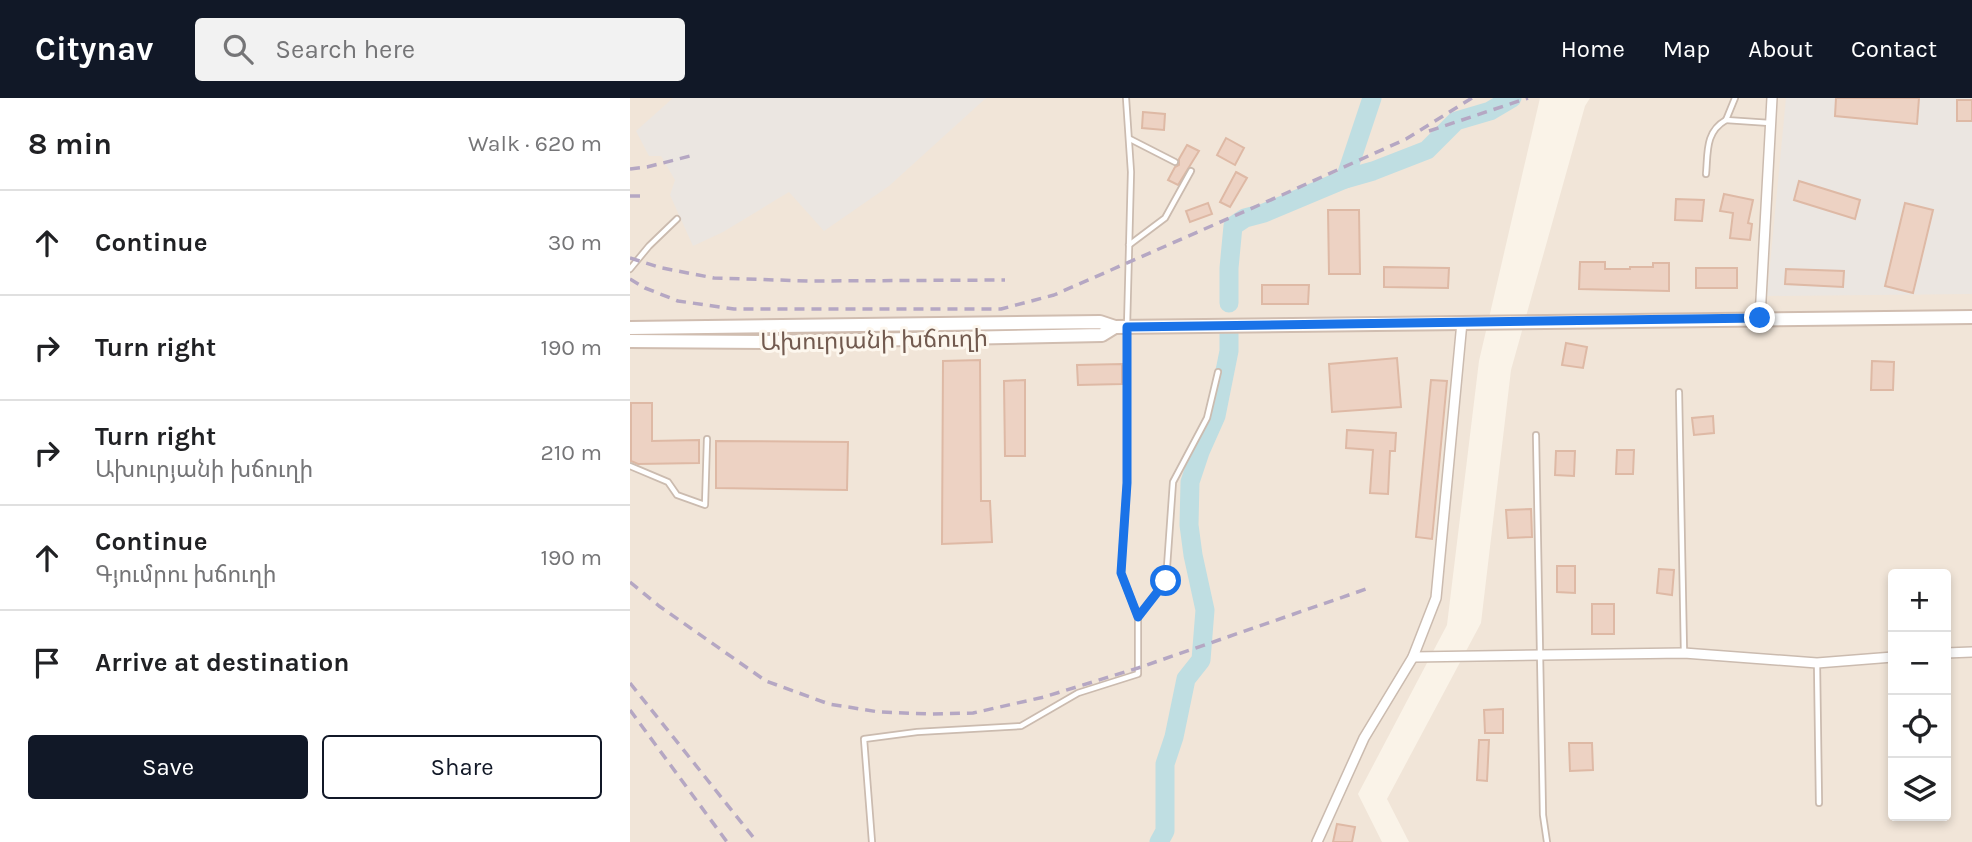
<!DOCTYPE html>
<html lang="en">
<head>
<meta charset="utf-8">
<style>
  :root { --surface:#fff; --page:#f2f2f2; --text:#202124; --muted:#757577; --line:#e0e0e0; --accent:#111827 }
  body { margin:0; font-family:Karla,"Noto Sans Armenian",sans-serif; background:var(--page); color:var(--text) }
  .controls { position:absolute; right:21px; bottom:21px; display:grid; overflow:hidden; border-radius:7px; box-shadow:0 4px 10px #0003 }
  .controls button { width:63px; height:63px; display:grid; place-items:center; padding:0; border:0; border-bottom:2px solid var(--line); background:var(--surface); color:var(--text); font:35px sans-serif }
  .stop { position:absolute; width:21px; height:21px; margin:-16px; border:5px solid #1a73e8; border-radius:50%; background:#fff }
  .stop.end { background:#1a73e8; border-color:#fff; box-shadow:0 2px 7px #0008 }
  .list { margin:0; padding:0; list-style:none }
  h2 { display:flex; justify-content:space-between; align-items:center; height:91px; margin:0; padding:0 28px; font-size:30px }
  h2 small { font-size:23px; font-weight:400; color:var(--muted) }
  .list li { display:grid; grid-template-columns:46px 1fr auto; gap:21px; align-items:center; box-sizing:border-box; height:105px; padding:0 28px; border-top:2px solid var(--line) }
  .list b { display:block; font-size:26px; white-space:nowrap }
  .list p { margin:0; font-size:23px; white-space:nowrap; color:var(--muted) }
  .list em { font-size:23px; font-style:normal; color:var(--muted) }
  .actions { display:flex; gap:14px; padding:21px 28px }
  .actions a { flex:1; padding:16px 0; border:2px solid var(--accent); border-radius:7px; text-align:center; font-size:24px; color:var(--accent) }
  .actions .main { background:var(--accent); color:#fff }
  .icon { flex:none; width:38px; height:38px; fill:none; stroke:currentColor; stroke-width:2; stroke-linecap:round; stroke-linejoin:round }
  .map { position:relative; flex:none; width:1342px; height:744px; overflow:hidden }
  header { display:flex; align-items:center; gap:42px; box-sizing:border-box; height:98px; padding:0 35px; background:var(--accent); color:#fff }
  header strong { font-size:33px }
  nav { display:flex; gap:38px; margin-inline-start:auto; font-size:24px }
  .search { width:490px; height:63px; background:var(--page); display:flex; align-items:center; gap:18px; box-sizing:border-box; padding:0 24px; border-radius:7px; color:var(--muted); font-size:26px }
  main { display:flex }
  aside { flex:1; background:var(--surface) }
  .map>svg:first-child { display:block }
</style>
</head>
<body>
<header>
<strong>Citynav</strong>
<div class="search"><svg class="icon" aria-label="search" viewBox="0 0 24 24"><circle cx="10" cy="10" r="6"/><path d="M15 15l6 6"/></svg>Search here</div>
<nav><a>Home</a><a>Map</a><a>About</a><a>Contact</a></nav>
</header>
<main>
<aside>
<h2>8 min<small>Walk · 620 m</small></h2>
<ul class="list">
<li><svg class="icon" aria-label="ahead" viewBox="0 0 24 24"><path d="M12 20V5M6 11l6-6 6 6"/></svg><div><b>Continue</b></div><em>30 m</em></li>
<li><svg class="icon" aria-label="right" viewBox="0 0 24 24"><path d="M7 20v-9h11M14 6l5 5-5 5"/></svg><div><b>Turn right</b></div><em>190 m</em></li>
<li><svg class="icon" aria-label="right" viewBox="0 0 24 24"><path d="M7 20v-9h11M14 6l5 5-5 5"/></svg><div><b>Turn right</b><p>Ախուրյանի խճուղի</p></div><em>210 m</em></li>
<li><svg class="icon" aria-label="ahead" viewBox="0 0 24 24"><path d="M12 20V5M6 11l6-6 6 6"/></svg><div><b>Continue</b><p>Գյումրու խճուղի</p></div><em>190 m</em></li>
<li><svg class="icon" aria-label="arrive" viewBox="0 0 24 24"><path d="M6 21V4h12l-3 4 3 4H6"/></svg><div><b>Arrive at destination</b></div></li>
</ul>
<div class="actions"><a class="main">Save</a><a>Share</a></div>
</aside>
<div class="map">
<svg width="1342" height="744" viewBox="0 0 1342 744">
  <rect width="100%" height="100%" fill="#faf3e8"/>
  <g fill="#f1e5d8" fill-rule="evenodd">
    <path d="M 0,0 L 910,0 L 849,263 L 817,527 L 728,696 L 752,744 L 0,744 Z"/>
    <path d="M 960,0 L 1342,0 L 1342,744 L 779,744 L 757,701 L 851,525 L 881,272 L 955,8 ZM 1263,476 L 1316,476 L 1316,718 L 1263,718 Z"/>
  </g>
  <g fill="#ebe6e1">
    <path d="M 43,0 L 356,0 L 259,88 L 194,133 L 159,94 L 93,134 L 63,148 L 40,97 L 45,82 L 31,58 L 19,58 L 6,33 Z"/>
    <path d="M 1156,0 L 1342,0 L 1342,196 L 1137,198 Z"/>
  </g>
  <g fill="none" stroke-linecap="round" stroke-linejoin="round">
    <g stroke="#bfdee2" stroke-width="19">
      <path d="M 715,81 L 742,0"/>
      <path d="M 599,205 L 599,170 L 603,128 L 615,120 L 634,115 L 715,81 L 743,73 L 797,52 L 826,23 L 860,13 L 882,0"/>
      <path d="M 529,744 L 535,733 L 535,666 L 544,639 L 556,581 L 571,562 L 575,512 L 563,457 L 559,427 L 560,384 L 570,354 L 586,318 L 599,253 L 599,236"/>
    </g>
  </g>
  <g fill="#edd2c3" stroke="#deb9a5" stroke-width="2">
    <path d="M 1206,0 L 1289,0 L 1287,26 L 1205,18 Z"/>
    <rect x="1327" y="2" width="15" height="21"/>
    <path d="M 513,14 L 535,16 L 534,32 L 512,30 Z"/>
    <path d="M 596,40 L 614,50 L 605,67 L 587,57 Z"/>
    <path d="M 557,47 L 569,53 L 548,87 L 538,82 L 545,69 L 549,67 L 549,61 Z"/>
    <path d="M 606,74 L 617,80 L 600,109 L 590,104 Z"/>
    <path d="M 1169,83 L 1230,102 L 1225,121 L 1164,102 Z"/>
    <path d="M 1094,96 L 1123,102 L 1118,125 L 1122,126 L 1120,142 L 1100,140 L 1103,115 L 1090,113 Z"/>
    <path d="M 1046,101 L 1074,102 L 1072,123 L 1045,122 Z"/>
    <path d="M 578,105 L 582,116 L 560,124 L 556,113 Z"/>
    <path d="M 1275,105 L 1303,112 L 1283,195 L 1255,188 Z"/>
    <path d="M 698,112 L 729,112 L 730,176 L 699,176 Z"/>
    <path d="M 950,164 L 975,164 L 975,171 L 1000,171 L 1000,169 L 1023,169 L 1023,165 L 1039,165 L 1039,193 L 949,191 Z"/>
    <path d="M 754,169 L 819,170 L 818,190 L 754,189 Z"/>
    <rect x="1066" y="170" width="41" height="20"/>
    <path d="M 1156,171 L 1214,173 L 1213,189 L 1155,186 Z"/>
    <path d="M 632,187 L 679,187 L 678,206 L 632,206 Z"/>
    <path d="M 936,245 L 957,249 L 953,270 L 932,267 Z"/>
    <path d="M 767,260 L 771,309 L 702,314 L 699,266 Z"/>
    <path d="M 350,262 L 351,403 L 360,403 L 362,444 L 312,446 L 313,263 Z"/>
    <path d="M 1242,263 L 1264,264 L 1263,292 L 1241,292 Z"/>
    <path d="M 492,266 L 492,286 L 448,287 L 447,267 Z"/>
    <path d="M 395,282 L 395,358 L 375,358 L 374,283 Z"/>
    <path d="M 801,282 L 817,283 L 802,441 L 786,439 Z"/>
    <path d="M 1,305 L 22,305 L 22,343 L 69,342 L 69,365 L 8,366 L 1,363 Z"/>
    <path d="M 1083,318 L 1084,335 L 1064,337 L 1062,320 Z"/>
    <path d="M 717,332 L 766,335 L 765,353 L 760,353 L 758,396 L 740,395 L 743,352 L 716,350 Z"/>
    <path d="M 86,343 L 218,344 L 217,392 L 86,390 Z"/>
    <path d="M 987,352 L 1004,352 L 1003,376 L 986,376 Z"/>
    <path d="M 926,353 L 945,353 L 944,378 L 925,377 Z"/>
    <path d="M 901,411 L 902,439 L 878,440 L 876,412 Z"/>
    <path d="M 927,468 L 945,468 L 945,495 L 927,494 Z"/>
    <path d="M 1029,471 L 1044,472 L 1042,497 L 1027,495 Z"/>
    <rect x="962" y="506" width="22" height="30"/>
    <path d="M 873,611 L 873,635 L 855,635 L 854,612 Z"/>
    <path d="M 849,642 L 859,642 L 857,683 L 847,682 Z"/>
    <path d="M 939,645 L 962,645 L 963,672 L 940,673 Z"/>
    <path d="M 707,726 L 725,729 L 722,744 L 703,744 Z"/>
  </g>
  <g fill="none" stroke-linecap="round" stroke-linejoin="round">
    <g stroke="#cbbbaf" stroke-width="8">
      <g id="lane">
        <path d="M 1105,0 L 1096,22 L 1140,25"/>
        <path d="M 500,41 L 545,64"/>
        <path d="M 1076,76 C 1078,54 1075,34 1096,22"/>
        <path d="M 499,147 L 535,120 L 561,73"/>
        <path d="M 0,171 L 19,148 L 47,121"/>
        <path d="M 1049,294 L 1054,554"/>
        <path d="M 906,337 L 913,717 L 917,744"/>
        <path d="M 0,368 L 38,384 L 47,397 L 75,407 L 77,341"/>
        <path d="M 508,518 L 536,483 L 543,384 L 577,320 L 588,274"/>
        <path d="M 1187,565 L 1189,705"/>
        <path d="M 242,744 L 234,641 L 287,634 L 391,628 L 448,595 L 508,576 L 508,519 L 491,475 L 497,385 L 497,229 L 501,74 L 496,0"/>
      </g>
    </g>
    <g stroke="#cbbbaf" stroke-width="12">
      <g id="street">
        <path d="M 1130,220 L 1142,0"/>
        <path d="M 1316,555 L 1342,554"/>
        <path d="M 783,559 L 1054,555 L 1187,565 L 1263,559"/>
        <path d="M 687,744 L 734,640 L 783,559 L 806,500 L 832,224"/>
      </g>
    </g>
    <g stroke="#d0bdb0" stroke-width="16">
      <g id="secondary">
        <path d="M 0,230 L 470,224 L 485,229 L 1342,219"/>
        <path d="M 0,243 L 136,244 L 472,237 L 485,229"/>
      </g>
    </g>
    <use href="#lane" stroke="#fff" stroke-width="4.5"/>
    <use href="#street" stroke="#fff" stroke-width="9"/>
    <use href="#secondary" stroke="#fff" stroke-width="12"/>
    <g stroke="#b5a7c3" stroke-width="3.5" stroke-dasharray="10 7" stroke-linecap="butt">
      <path d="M 799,33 L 898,0"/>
      <path d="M 0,71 L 17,69 L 64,57"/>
      <path d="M 0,98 L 12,98"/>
      <path d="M 0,160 L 32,170 L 84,180 L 179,183 L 375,182"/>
      <path d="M 0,181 L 15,190 L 48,203 L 104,211 L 371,211 L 424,197 L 652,97 L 776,41 L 842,0"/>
      <path d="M 0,484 L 29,508 L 136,583 L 199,606 L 249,614 L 300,616 L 343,615 L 414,599 L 508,570 L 739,490"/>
      <path d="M 0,585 L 127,744"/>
      <path d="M 0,612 L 97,744"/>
    </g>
  </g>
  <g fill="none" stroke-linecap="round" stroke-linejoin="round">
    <path stroke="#1a73e8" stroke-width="9" d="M 536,483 L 508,519 L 491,475 L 497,385 L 497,229 L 1130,220"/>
  </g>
  <g text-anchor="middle" stroke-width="6" stroke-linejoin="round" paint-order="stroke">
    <g font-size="24" fill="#725a4f" stroke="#fdf7ee">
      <text transform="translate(244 242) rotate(-1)" y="8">Ախուրյանի խճուղի</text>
    </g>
  </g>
</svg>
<div class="controls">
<button>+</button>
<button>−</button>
<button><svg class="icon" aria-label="locate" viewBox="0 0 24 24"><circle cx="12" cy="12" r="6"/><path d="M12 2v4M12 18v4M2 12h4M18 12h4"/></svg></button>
<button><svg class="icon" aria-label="layers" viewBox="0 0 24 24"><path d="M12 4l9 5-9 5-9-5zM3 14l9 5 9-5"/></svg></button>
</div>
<div class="stop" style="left:536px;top:483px"></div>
<div class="stop end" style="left:1130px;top:220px"></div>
</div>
</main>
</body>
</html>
